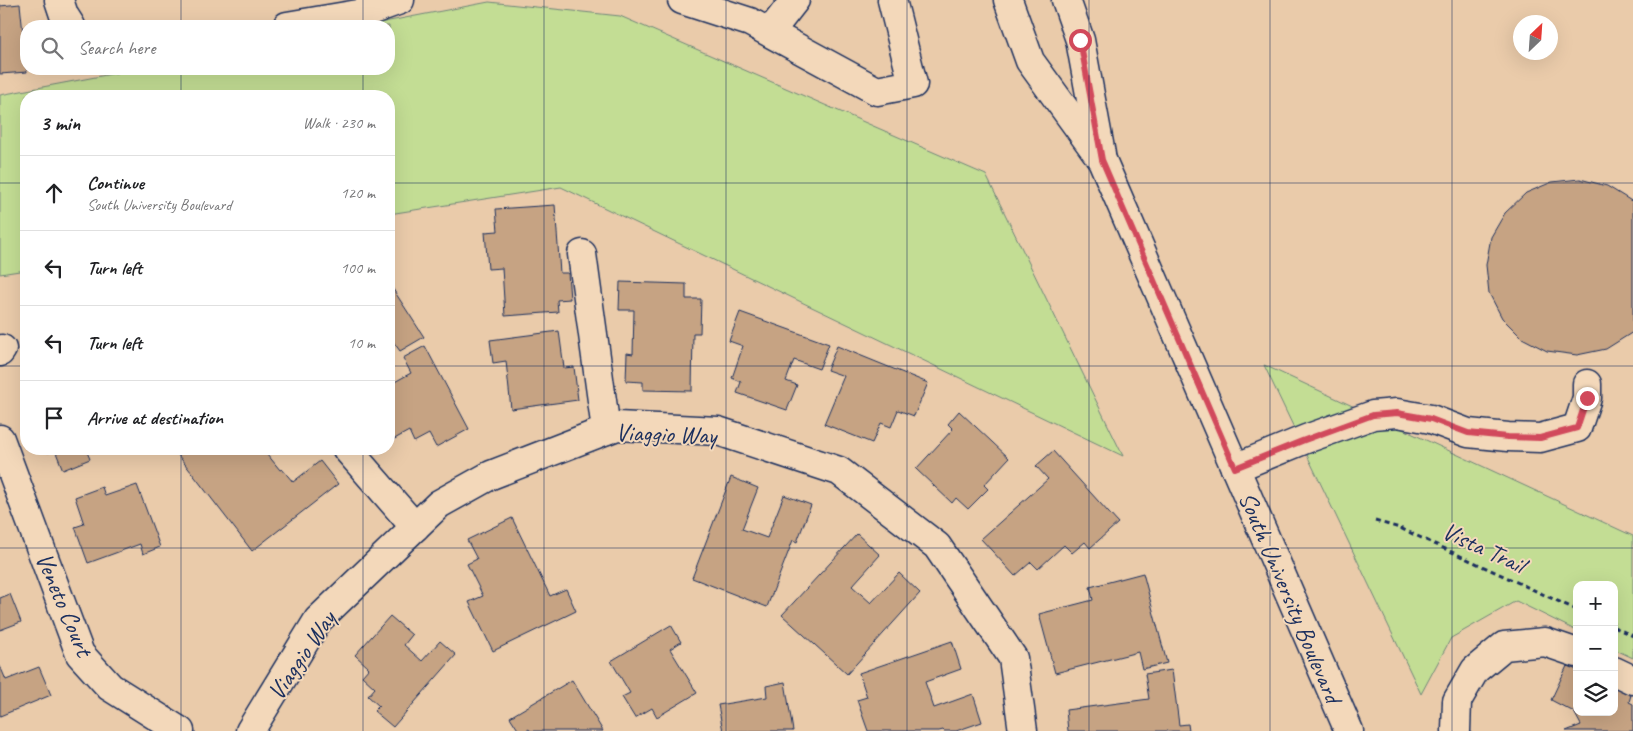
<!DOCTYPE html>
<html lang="en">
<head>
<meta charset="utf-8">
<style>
  :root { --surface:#fff; --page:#f6f6f6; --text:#202124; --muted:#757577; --line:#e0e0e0 }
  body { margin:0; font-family:Caveat,sans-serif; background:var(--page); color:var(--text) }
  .controls { position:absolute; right:15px; bottom:15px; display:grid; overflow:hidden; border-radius:10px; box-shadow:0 5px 20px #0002 }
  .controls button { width:45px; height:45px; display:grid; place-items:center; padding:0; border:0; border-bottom:1px solid var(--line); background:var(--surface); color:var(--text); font:25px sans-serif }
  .compass { position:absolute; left:1513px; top:15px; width:45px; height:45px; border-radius:50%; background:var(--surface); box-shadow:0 5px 20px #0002; rotate:25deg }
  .stop { position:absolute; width:15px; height:15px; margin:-11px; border:4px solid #d1495b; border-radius:50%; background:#fff }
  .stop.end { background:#d1495b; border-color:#fff; box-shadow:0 1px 5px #0008 }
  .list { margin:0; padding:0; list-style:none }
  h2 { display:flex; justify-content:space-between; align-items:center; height:65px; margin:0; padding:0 20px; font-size:21px }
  h2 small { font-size:16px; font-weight:400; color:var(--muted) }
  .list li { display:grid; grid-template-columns:32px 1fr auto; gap:15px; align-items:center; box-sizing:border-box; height:75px; padding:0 20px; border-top:1px solid var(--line) }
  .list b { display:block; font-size:19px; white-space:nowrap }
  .list p { margin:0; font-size:16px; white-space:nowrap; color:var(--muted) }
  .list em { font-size:16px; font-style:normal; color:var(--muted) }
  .icon { flex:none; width:28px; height:28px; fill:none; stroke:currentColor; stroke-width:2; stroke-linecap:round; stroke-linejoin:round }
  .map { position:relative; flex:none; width:1633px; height:731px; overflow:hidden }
  .search { position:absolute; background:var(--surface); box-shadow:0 5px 20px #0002; left:20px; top:20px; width:375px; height:55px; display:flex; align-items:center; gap:12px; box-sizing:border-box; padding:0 18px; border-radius:20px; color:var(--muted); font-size:19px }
  .panel { position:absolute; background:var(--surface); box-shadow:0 5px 20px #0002; left:20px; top:90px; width:375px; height:365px; border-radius:20px }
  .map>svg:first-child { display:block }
</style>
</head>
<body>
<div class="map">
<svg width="1633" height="731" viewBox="0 0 1633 731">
  <rect width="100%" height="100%" fill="#eacbaa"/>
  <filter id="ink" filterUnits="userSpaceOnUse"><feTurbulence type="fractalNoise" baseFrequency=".02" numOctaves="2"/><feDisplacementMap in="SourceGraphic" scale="10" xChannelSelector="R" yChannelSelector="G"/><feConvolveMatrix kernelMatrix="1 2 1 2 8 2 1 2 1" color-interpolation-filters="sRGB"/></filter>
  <g filter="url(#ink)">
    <g fill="#c3dd94" stroke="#6f8679">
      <path d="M 489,2 L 620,16 L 986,175 L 1123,456 L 561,187 L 389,214 L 389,96 L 26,96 L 26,270 L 0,274 L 0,95 L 138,69 L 389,69 L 389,26 L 363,26 Z"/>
      <path d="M 1264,365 L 1633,536 L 1633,658 L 1614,649 L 1614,585 L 1577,585 L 1577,631 L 1516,601 L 1451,638 L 1421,694 Z"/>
    </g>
    <g fill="#c6a383" stroke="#1b2f5e">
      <path d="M 20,4 L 27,72 L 0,74 L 0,6 Z"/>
      <path d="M 1580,179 L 1607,186 L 1633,202 L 1633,332 L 1606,349 L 1577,355 L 1547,351 L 1522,338 L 1502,318 L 1489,293 L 1486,265 L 1491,237 L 1505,213 L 1526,193 L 1552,182 Z"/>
      <path d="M 555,205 L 560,273 L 568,273 L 570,299 L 557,300 L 558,312 L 505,316 L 502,268 L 488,269 L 485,232 L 498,231 L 496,209 Z"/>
      <path d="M 620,282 L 686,284 L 686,299 L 701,299 L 700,333 L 693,333 L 692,391 L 643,390 L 643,382 L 626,381 L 627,353 L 633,354 L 634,310 L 619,310 Z"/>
      <path d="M 389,283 L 424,337 L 400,351 L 389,336 Z"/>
      <path d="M 740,312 L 829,344 L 819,369 L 794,360 L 786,381 L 797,385 L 787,410 L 737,393 L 741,382 L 732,378 L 743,346 L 729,341 Z"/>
      <path d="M 559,331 L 564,368 L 574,367 L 578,400 L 511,409 L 506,361 L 493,363 L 490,340 Z"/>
      <path d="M 425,346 L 469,429 L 436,447 L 429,434 L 414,442 L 409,431 L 389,442 L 389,385 L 411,373 L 403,358 Z"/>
      <path d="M 837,346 L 928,383 L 914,416 L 898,410 L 891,427 L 881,423 L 872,443 L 824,424 L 844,376 L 827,370 Z"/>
      <path d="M 959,411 L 1009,458 L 984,485 L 988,489 L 968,509 L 956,498 L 952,503 L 916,469 L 953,429 L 948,424 Z"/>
      <path d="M 46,449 L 95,449 L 87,452 L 90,459 L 63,470 L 55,450 L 48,453 Z"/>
      <path d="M 186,449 L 263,449 L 280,470 L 282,469 L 293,482 L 320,461 L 338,484 L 252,551 L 178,455 Z"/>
      <path d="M 1053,451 L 1118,523 L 1090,548 L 1085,542 L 1072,553 L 1064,545 L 1038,569 L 1031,562 L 1015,576 L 981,539 L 1048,479 L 1036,466 Z"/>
      <path d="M 731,477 L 758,488 L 742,529 L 767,538 L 784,495 L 811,505 L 797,542 L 793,540 L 767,607 L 692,578 Z"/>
      <path d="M 137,485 L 160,547 L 143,554 L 140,544 L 88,563 L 75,527 L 84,524 L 75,497 L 102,487 L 105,496 Z"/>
      <path d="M 512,518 L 550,596 L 566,589 L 576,611 L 493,651 L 469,602 L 483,596 L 467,564 L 477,559 L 467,540 Z"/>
      <path d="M 857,534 L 880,555 L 852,586 L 871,603 L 899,573 L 920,593 L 847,674 L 782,615 Z"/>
      <path d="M 1143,573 L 1167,663 L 1142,669 L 1138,652 L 1055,673 L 1039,614 L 1093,600 L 1090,587 Z"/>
      <path d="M 10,594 L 21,622 L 0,630 L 0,598 Z"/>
      <path d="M 390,616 L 412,635 L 404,645 L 422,661 L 440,641 L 456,655 L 393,727 L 374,711 L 379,706 L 368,696 L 375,688 L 362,676 L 369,668 L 355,655 Z"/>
      <path d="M 671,625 L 681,642 L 670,649 L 697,693 L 657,717 L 652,708 L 635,718 L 622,697 L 630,693 L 611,661 Z"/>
      <path d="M 952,641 L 961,669 L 925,682 L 934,708 L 973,694 L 982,722 L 956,731 L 944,731 L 943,730 L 939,731 L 868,731 L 857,700 L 867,697 L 859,673 Z"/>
      <path d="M 0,666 L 6,680 L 39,667 L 51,695 L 0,716 Z"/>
      <path d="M 1567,666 L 1577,670 L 1577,712 L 1614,712 L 1614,687 L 1631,695 L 1629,702 L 1633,704 L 1633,731 L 1566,731 L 1581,725 L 1574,712 L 1551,700 Z"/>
      <path d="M 1172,670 L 1179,725 L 1188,724 L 1189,731 L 1068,731 L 1066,710 L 1149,699 L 1145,674 Z"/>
      <path d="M 572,680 L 603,731 L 530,731 L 529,729 L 526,731 L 519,731 L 510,717 Z"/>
      <path d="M 785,682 L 793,731 L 723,731 L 718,705 L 767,697 L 766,686 Z"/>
    </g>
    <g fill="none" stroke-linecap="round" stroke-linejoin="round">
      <g stroke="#1b2f5e" stroke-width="31">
        <g id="minor">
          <path d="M 59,0 L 64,15 L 71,26"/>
          <path d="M 682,0 L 750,22 L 877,91 L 913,84 L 892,0"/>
          <path d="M 287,26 L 364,13 L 400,0"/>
          <path d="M 770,32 L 795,0"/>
          <path d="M 582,254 L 606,430"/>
          <path d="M 0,352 L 2,349"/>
          <path d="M 0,439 L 80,654 L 110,687 L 180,731"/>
          <path d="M 347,449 L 415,527"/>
          <path d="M 1235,468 L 1306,439 L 1373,415 L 1397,413 L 1431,419 L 1468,433 L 1508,437 L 1540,438 L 1577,428 L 1587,398 L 1587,384"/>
          <path d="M 1614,671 L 1633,680"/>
          <path d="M 250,731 L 318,620 L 439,504 L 491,475 L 617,426 L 718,431 L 839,471 L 937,546 L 1013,658 L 1023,731"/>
          <path d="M 1456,731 L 1457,701 L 1475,670 L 1504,646 L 1545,642 L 1577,653"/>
        </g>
      </g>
      <g stroke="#1b2f5e" stroke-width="31">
        <g id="major">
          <path d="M 1008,0 L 1030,61 L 1102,160 L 1349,731"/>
          <path d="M 1066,0 L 1080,40 L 1101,154"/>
        </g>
      </g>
      <g stroke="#1b2f5e" stroke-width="3" stroke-dasharray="5 4" stroke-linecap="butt">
        <path d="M 1375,521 L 1400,528 L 1577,610"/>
        <path d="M 1614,627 L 1633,636"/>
      </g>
      <use href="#minor" stroke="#f3d8ba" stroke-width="28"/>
      <use href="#major" stroke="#f3d8ba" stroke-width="28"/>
    </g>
  </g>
  <g fill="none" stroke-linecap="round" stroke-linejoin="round" filter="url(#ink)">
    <path stroke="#d1495b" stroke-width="6" d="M 1080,40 L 1102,160 L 1235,468 L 1302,441 L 1373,415 L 1397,413 L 1431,419 L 1468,433 L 1508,437 L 1540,438 L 1577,428 L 1587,398"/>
  </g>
  <path fill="none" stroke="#1b2f5e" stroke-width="1" stroke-opacity="0.55" d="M 181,0 L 181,26M 363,0 L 363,26M 544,0 L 544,731M 726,0 L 726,731M 907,0 L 907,731M 1089,0 L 1089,731M 1270,0 L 1270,731M 1452,0 L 1452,731M 181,69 L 181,96M 363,69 L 363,96M 0,183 L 26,183M 389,183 L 1633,183M 0,366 L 26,366M 389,366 L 1633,366M 181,449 L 181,731M 363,449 L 363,731M 0,548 L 1633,548"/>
  <g text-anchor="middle" stroke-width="4" stroke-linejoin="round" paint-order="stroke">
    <g font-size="25" fill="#1b2f5e" stroke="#f3d8ba">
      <text transform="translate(666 433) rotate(2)" y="9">Viaggio Way</text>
      <text transform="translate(1484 547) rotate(25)" y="9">Vista Trail</text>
      <text transform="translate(1291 597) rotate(67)" y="9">South University Boulevard</text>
      <text transform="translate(65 604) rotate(67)" y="9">Veneto Court</text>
      <text transform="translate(301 655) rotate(-56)" y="9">Viaggio Way</text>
    </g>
  </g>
</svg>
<div class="controls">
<button>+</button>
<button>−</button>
<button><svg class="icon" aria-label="layers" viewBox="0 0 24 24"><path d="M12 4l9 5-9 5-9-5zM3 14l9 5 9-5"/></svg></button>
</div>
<svg class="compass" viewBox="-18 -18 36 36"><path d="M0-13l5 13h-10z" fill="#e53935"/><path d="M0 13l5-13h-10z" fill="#757577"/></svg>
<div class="stop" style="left:1080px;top:40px"></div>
<div class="stop end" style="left:1587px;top:398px"></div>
<div class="search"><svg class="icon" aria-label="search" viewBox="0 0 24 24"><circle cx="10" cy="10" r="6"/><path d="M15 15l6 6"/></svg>Search here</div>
<section class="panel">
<h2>3 min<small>Walk · 230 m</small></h2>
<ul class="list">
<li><svg class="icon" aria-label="ahead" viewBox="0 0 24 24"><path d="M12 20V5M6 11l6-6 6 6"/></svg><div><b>Continue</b><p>South University Boulevard</p></div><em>120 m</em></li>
<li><svg class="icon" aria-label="left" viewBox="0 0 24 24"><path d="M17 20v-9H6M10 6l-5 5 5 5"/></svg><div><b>Turn left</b></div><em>100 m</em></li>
<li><svg class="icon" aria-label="left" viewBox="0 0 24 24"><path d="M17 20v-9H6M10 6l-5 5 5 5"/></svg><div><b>Turn left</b></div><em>10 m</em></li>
<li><svg class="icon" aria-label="arrive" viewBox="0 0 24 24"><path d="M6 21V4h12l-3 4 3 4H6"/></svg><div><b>Arrive at destination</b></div></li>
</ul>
</section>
</div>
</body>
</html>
